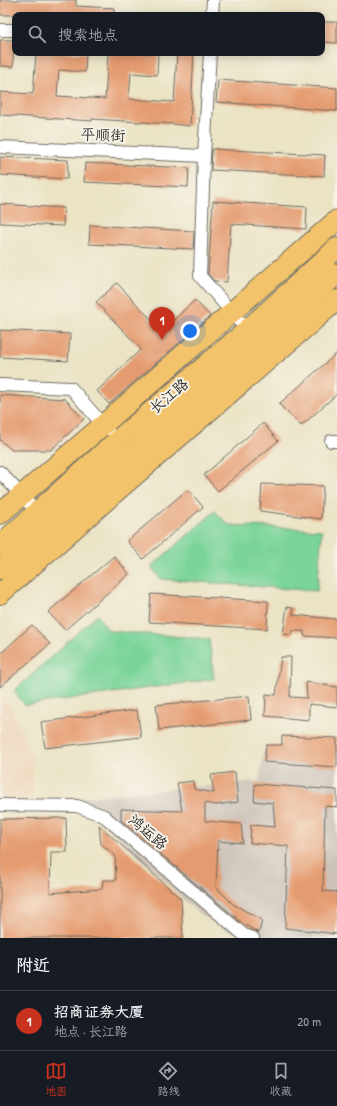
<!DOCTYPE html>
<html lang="zh">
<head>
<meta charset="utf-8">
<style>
  :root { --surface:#171b24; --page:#242831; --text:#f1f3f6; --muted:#9ea1a6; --line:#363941; --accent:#c8321e }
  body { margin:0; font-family:"Patrick Hand","LXGW WenKai TC",sans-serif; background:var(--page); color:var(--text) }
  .you { position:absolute; left:190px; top:331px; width:14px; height:14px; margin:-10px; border:3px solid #fff; border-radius:50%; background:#1a73e8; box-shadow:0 0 0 6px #1a73e833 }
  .badge { display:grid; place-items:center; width:26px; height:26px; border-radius:50%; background:var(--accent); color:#fff; font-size:13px; font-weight:700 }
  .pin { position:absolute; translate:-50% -33px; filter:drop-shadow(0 1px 2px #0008) }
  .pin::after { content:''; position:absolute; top:21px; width:14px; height:12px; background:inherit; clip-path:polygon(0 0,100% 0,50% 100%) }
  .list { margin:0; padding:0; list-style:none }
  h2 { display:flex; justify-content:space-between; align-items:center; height:52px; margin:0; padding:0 16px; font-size:17px }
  h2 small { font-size:13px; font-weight:400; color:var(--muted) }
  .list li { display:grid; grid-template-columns:26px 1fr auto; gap:12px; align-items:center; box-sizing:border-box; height:60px; padding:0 16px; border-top:1px solid var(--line) }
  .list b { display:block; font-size:15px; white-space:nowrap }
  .list p { margin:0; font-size:13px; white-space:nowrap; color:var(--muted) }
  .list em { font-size:13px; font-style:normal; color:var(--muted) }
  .icon { flex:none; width:22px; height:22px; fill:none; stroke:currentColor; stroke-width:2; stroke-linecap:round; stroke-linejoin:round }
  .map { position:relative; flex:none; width:337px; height:938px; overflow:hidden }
  .search { position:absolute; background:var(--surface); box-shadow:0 2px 10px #0003; left:12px; right:12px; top:12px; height:44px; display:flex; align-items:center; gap:10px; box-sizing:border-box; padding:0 14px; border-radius:8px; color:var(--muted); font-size:15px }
  .sheet { height:112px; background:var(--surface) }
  nav { display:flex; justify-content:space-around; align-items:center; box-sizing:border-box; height:56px; border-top:1px solid var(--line); background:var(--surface); font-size:11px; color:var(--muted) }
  nav a { display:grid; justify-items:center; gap:2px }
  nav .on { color:var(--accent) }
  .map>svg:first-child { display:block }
</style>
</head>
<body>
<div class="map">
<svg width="337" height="938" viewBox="0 0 337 938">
  <rect width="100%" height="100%" fill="#f7f3e8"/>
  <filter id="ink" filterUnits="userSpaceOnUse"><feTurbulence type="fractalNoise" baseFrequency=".025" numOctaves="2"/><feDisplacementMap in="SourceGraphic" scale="8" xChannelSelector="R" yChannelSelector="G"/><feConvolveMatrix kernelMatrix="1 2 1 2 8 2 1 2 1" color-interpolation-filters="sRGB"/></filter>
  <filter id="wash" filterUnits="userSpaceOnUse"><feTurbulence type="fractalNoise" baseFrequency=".012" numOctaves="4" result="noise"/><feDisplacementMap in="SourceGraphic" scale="16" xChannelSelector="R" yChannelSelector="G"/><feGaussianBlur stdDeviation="0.9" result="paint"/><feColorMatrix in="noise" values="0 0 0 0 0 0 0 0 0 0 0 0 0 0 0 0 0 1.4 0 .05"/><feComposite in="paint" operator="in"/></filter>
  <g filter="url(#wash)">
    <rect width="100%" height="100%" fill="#eae3c4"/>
    <path fill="#eed7bb" d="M 0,696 L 10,705 L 32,757 L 34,803 L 0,800 Z"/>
    <path fill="#ccc2b9" d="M 264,749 L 337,753 L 337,938 L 257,938 L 226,930 L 198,913 L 77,798 L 259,781 Z"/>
    <g fill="#7ad49a" stroke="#528062">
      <path d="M 215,511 L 229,525 L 322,530 L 317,591 L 161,579 L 151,567 Z"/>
      <path d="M 97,615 L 109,631 L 209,639 L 214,679 L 25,705 L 14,691 Z"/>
    </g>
    <g id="blocks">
      <g fill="#e59b70">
        <path d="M 0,0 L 76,0 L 76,6 L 114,8 L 114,15 L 0,15 Z"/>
        <path d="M 322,22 L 337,22 L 337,43 L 322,42 Z"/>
        <path d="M 0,40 L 14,40 L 13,67 L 0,66 Z"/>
        <path d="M 36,53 L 86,53 L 85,72 L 59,70 L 57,96 L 105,99 L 108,53 L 158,53 L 157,75 L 131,73 L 129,99 L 174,102 L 177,53 L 194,53 L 190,126 L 172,124 L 92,119 L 92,121 L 0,115 L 0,92 L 33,94 Z"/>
        <path d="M 218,80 L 337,88 L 337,111 L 216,102 Z"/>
        <path d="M 212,149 L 325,155 L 324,176 L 211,170 Z"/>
        <path d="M 0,157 L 68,160 L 67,179 L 0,175 Z"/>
        <path d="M 85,163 L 189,168 L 188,187 L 84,182 Z"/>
        <path d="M 213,201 L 307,207 L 306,229 L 231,224 L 227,282 L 214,281 L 208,274 Z"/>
        <path d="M 0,204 L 64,208 L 63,226 L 0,223 Z"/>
        <path d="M 90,225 L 194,231 L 193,249 L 89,244 Z"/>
        <path d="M 117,283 L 162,331 L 195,300 L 210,316 L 109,404 L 97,391 L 141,349 L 96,302 Z"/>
        <path d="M 0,330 L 70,334 L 68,361 L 0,357 Z"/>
        <path d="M 337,353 L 337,394 L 301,426 L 279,404 Z"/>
        <path d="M 0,395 L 65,399 L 84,419 L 51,450 L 12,450 L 0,440 Z"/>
        <path d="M 263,423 L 278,441 L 218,491 L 204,475 Z"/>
        <path d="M 262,484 L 323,486 L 321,519 L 260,511 Z"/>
        <path d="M 188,489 L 203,507 L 143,559 L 127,541 Z"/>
        <path d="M 114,556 L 129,574 L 65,630 L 48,612 Z"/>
        <path d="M 151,594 L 268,601 L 267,629 L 149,622 Z"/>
        <path d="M 287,607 L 293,608 L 293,615 L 337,619 L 337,638 L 304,636 L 304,631 L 292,631 L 292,635 L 283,634 Z"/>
        <path d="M 32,625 L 50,644 L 0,687 L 0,654 Z"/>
        <path d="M 281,657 L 291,657 L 290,697 L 307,698 L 306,682 L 337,687 L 337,707 L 309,704 L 309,720 L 265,716 L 266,694 L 276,695 Z"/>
        <path d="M 249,696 L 251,720 L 159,730 L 156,705 Z"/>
        <path d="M 137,710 L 141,737 L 45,748 L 41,722 Z"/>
        <path d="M 282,736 L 337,738 L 337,767 L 264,762 L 266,745 L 282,745 Z"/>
        <path d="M 235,772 L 238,802 L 216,805 L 205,803 L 205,821 L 241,824 L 243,843 L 218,841 L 216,887 L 233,904 L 262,920 L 259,933 L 242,923 L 121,820 L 121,809 L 182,811 L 177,783 L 193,781 L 194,789 L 214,793 L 211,775 Z"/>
        <path d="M 255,784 L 337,790 L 337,807 L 325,806 L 323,891 L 337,892 L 337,934 L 285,928 L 288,846 L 250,843 L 251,825 L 275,827 L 273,803 L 254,801 Z"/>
        <path d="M 66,818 L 67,852 L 51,852 L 50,893 L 102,889 L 103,880 L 116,880 L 115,855 L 101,844 L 99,825 L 181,899 L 183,938 L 0,938 L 0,819 Z"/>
      </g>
    </g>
  </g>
  <g filter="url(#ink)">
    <use href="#blocks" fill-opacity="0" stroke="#6e6b61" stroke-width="1"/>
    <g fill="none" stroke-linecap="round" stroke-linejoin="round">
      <g stroke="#6e6b61" stroke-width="14">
        <g id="minor">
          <path d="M 212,15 L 213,0"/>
          <path d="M 0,30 L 15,30"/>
          <path d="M 210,53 L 204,156 L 200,276 L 247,330"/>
          <path d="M 0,147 L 204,156"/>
          <path d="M 0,385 L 71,388 L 103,425 L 108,429"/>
          <path d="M 331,441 L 337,441"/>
          <path d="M 0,472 L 37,512"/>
          <path d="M 0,805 L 77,806 L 104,816 L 244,935 L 253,938"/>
        </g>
      </g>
      <g stroke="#6e6b61" stroke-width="22">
        <g id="primary">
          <path d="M 0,514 L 103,425 L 337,220"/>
          <path d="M 0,545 L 121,437 L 247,330 L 337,248"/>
          <path d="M 0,569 L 337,274"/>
          <path d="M 0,594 L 112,495 L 337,300"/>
        </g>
      </g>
      <use href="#minor" stroke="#fff" stroke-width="12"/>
      <use href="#primary" stroke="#f2c36a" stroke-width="20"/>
    </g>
  </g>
  <g text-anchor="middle" stroke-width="4" stroke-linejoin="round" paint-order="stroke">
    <g font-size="15" fill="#2b2b2b" stroke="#f7f3e8">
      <text transform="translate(103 135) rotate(2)" y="5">平顺街</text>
      <text transform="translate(169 396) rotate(-40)" y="5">长江路</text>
      <text transform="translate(148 832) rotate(40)" y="5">鸿运路</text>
    </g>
  </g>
</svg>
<div class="you"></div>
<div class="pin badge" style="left:162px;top:340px">1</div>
<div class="search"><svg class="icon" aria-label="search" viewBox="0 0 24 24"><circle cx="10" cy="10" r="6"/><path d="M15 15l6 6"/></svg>搜索地点</div>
</div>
<section class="sheet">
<h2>附近<small></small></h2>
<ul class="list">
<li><span class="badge">1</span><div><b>招商证券大厦</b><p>地点 · 长江路</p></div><em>20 m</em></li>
</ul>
</section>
<nav>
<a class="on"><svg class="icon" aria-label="map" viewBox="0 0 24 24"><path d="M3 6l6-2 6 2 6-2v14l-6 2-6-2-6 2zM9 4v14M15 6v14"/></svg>地图</a>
<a><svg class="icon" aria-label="directions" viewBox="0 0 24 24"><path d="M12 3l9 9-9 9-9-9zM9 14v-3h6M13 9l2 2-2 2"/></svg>路线</a>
<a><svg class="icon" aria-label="saved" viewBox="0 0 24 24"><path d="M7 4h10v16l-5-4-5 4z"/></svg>收藏</a>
</nav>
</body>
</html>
